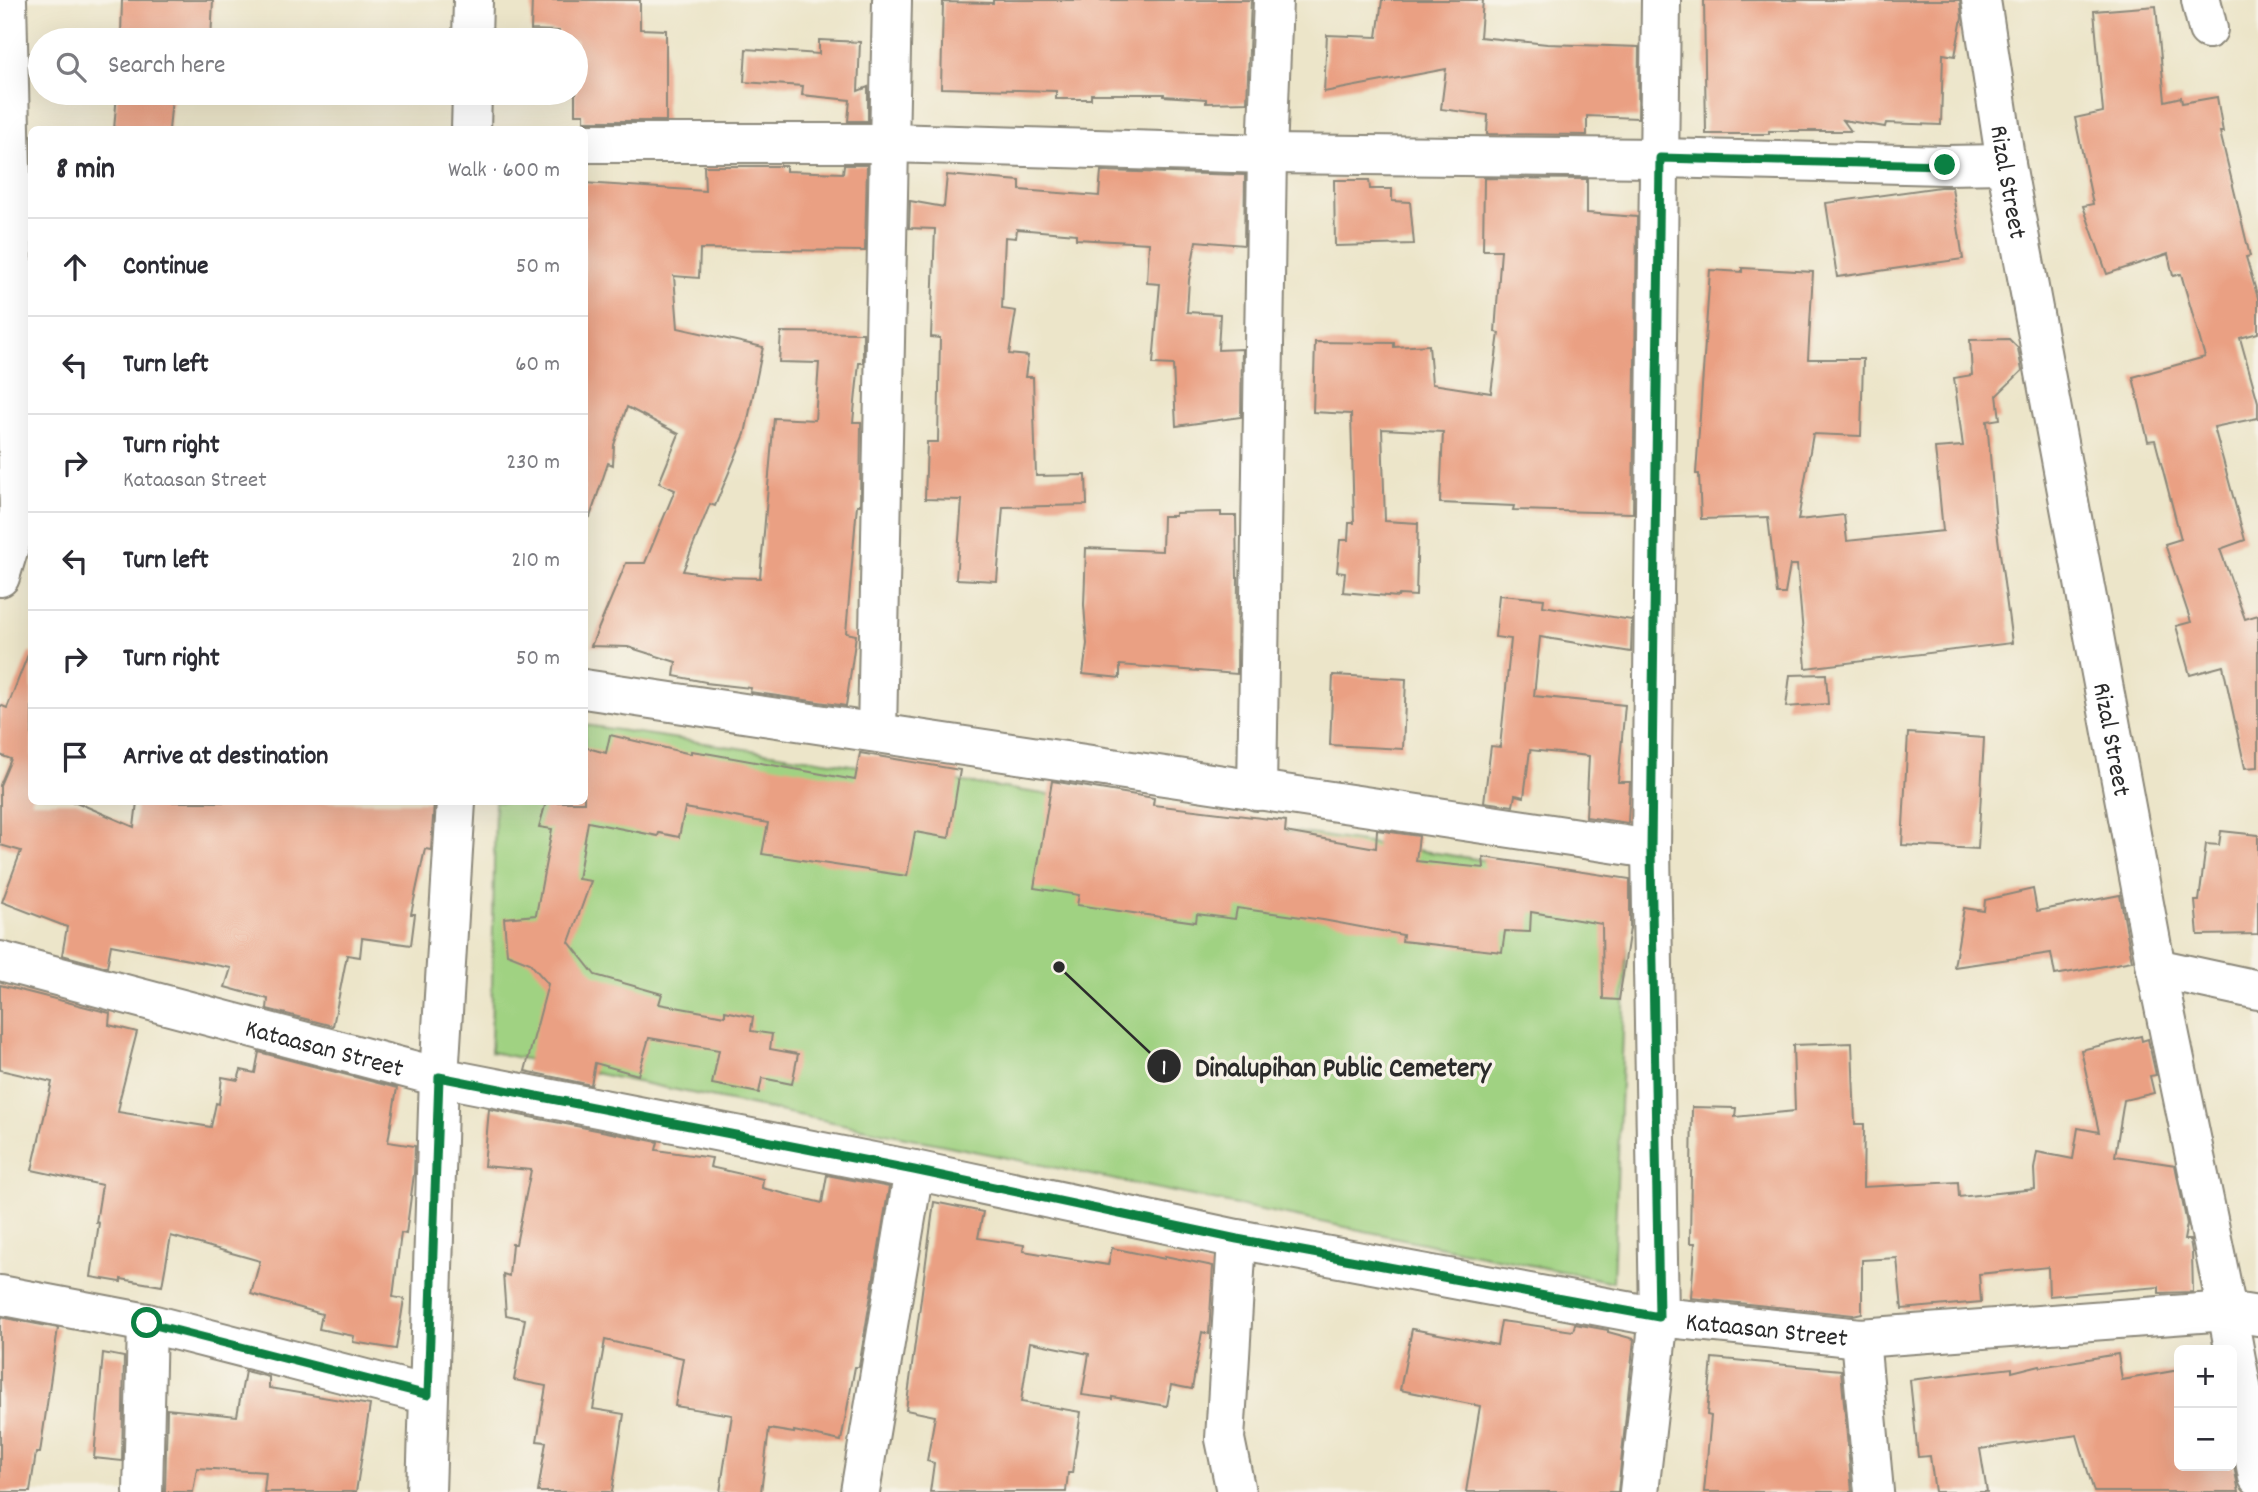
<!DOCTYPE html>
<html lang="en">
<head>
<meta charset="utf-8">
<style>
  :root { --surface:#fff; --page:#f2f2f3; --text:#2b2b33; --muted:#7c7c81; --line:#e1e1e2 }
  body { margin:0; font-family:Dekko,sans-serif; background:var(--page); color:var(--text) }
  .controls { position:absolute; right:21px; bottom:21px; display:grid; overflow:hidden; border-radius:10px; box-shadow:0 7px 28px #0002 }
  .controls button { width:63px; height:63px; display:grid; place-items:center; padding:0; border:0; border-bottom:2px solid var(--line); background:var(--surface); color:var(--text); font:35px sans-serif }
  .stop { position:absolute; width:21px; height:21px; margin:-16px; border:5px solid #0b8043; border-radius:50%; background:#fff }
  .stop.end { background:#0b8043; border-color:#fff; box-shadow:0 2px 7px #0008 }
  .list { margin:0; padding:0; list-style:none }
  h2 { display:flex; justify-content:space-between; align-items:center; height:91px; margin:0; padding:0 28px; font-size:30px }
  h2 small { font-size:23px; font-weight:400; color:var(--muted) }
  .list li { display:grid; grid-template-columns:46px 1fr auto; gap:21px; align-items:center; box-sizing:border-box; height:98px; padding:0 28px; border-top:2px solid var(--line) }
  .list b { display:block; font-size:26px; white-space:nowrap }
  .list p { margin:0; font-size:23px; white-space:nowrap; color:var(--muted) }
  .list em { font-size:23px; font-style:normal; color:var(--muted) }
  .icon { flex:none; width:38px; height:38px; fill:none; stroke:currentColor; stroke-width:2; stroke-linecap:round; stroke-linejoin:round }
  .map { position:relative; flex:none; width:2258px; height:1492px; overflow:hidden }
  .search { position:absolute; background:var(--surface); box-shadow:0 7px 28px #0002; left:28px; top:28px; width:560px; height:77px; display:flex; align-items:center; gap:18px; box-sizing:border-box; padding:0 24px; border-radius:38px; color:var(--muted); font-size:26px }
  .panel { position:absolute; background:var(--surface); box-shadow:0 7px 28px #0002; left:28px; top:126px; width:560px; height:679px; border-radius:10px }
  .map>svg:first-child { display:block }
</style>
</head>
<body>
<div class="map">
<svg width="2258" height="1492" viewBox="0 0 2258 1492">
  <rect width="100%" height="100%" fill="#f7f3e8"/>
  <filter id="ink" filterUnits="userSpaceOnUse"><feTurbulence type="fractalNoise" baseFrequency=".0143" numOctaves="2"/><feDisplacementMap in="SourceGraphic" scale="14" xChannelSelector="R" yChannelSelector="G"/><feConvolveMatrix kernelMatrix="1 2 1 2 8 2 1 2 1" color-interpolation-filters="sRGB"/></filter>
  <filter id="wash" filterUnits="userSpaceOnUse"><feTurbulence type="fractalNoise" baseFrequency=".00686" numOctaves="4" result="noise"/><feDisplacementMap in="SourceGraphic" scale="28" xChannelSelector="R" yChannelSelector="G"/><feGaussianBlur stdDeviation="1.57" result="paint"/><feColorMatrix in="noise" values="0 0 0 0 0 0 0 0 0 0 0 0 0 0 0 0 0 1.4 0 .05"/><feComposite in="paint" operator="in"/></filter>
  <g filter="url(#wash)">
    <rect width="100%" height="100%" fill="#ece5c9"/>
    <path fill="#a0d282" stroke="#667e56" stroke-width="2" d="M 585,725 L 1629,882 L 1613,1282 L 491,1052 L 495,802 L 584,802 Z"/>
    <g id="blocks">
      <g fill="#eaa083">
        <path d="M 122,0 L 213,0 L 211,40 L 173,40 L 173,37 L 121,35 Z"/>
        <path d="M 532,0 L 640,0 L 640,29 L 666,30 L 666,121 L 584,121 L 584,114 L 575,114 L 575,94 L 560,93 L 576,93 L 576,40 L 559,40 L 559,31 L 531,30 Z"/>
        <path d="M 993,0 L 1251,0 L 1247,102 L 1206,103 L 1206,99 L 1164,96 L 1164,94 L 1091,94 L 1091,99 L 1056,99 L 1056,91 L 941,88 L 943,2 L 993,3 Z"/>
        <path d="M 1382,0 L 1483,0 L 1480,37 L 1547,44 L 1639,47 L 1638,118 L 1587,116 L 1587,135 L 1487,134 L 1488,115 L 1441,109 L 1446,69 L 1324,92 L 1327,35 L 1377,37 Z"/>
        <path d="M 1704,0 L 1960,0 L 1962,18 L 1955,56 L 1943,54 L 1941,125 L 1886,123 L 1885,127 L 1843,120 L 1851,131 L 1769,131 L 1769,134 L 1706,134 Z"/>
        <path d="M 2156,6 L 2165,101 L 2181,97 L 2182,103 L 2217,97 L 2223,132 L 2220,132 L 2250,256 L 2246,257 L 2258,298 L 2258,333 L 2240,338 L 2258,402 L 2258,418 L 2214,427 L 2245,540 L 2220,549 L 2245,619 L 2258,615 L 2258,767 L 2245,768 L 2223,666 L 2190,675 L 2176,626 L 2191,622 L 2165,544 L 2181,539 L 2155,440 L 2148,441 L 2133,377 L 2205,357 L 2181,274 L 2173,276 L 2168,254 L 2107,274 L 2083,206 L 2093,204 L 2075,118 L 2103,112 L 2094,11 Z"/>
        <path d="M 819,40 L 860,42 L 858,91 L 868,87 L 868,121 L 848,121 L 850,100 L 802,95 L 803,86 L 744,82 L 746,49 L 819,54 Z"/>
        <path d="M 117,93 L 165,93 L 165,97 L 172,98 L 169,130 L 114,130 Z"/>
        <path d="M 844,165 L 867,165 L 865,251 L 700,249 L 699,278 L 674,276 L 678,328 L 763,347 L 745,434 L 715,506 L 710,504 L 683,571 L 722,577 L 760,578 L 774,418 L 815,420 L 819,363 L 779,362 L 781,332 L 863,333 L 863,363 L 859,363 L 853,422 L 861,422 L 860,505 L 857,505 L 846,633 L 856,635 L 846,706 L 750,692 L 751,688 L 706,683 L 706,682 L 674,676 L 676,662 L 628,647 L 591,646 L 626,563 L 645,563 L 675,490 L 659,483 L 679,434 L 627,407 L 614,445 L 613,465 L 608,463 L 590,517 L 584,516 L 584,183 L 705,191 L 704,166 L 786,166 L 786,171 L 843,173 Z"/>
        <path d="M 1101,171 L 1245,175 L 1244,245 L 1196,241 L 1189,280 L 1187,312 L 1220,314 L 1218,350 L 1242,349 L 1241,417 L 1176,426 L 1173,365 L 1153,364 L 1160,284 L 1147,283 L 1149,243 L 1076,239 L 1076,234 L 1017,229 L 1016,238 L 1005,237 L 1002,309 L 1016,311 L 1009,354 L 1028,356 L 1025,377 L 1033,377 L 1036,476 L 1086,475 L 1087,505 L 1003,507 L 997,581 L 956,579 L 962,500 L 925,499 L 927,442 L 938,442 L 940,338 L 931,337 L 935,229 L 909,228 L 910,201 L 944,207 L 947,175 L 1020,181 L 1020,190 L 1099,196 Z"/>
        <path d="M 1484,178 L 1587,179 L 1587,213 L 1637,217 L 1633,513 L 1513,510 L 1514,506 L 1440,503 L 1443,432 L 1382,429 L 1385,521 L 1418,523 L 1416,596 L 1399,595 L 1398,597 L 1343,592 L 1345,573 L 1337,572 L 1340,540 L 1348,540 L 1349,523 L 1354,523 L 1351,414 L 1313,412 L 1315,342 L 1394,343 L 1394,347 L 1429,345 L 1432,384 L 1491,393 L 1499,333 L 1495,332 L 1501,250 L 1483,250 Z"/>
        <path d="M 1334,180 L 1369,180 L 1370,189 L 1392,189 L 1392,201 L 1410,202 L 1414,244 L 1335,246 Z"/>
        <path d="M 1940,187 L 1952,187 L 1963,259 L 1837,277 L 1826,203 Z"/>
        <path d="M 1742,268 L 1813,272 L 1808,359 L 1863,359 L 1861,436 L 1813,434 L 1798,520 L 1844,515 L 1847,541 L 1943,531 L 1935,448 L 1963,446 L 1954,378 L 1972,375 L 1970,340 L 2009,339 L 2018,348 L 2022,371 L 1997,395 L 2000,419 L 1987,421 L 1996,523 L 2012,643 L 1806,668 L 1797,565 L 1790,565 L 1785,594 L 1777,594 L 1768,517 L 1701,519 L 1699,474 L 1696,474 L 1710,270 L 1742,272 Z"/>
        <path d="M 1221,512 L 1221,516 L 1236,516 L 1237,578 L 1238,578 L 1237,674 L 1120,665 L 1120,678 L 1083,674 L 1087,644 L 1084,605 L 1086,548 L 1162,551 L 1163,516 L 1175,516 L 1175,513 Z"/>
        <path d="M 1499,595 L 1544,599 L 1543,606 L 1632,620 L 1631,652 L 1540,637 L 1534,696 L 1625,705 L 1618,782 L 1630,782 L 1628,823 L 1586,817 L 1589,756 L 1530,750 L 1524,797 L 1515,795 L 1513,806 L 1484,802 L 1491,746 L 1500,747 L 1511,639 L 1495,637 Z"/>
        <path d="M 29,652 L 32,652 L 32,802 L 76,802 L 134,827 L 137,802 L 434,802 L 431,850 L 425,849 L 411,914 L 415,914 L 411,945 L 362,938 L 360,957 L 347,955 L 333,1026 L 267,1009 L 268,999 L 225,987 L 231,968 L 111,945 L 107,967 L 62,955 L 67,927 L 2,902 L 21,851 L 0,845 L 0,785 L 11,759 L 0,755 L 0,705 L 7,708 Z"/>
        <path d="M 1826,674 L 1828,704 L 1786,707 L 1790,675 Z"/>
        <path d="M 1333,675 L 1406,679 L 1403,749 L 1330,745 Z"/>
        <path d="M 1908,733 L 1984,738 L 1978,849 L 1902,845 Z"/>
        <path d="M 610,735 L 691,754 L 691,751 L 711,754 L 855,780 L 860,753 L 960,770 L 949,838 L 915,832 L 907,876 L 762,854 L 768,823 L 685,808 L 679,837 L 659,833 L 658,836 L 588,822 L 578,879 L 591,881 L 569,942 L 595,975 L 662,994 L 659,1004 L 725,1016 L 725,1011 L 753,1017 L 751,1031 L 772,1034 L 770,1049 L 798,1054 L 792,1084 L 762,1078 L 759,1093 L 712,1084 L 719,1050 L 649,1038 L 638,1075 L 595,1063 L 591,1085 L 525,1071 L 548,984 L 530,963 L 507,954 L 504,918 L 536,915 L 552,829 L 539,827 L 546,802 L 584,802 L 584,747 L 606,753 Z"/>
        <path d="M 1052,781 L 1154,798 L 1153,805 L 1286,821 L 1285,832 L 1376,848 L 1377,830 L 1419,836 L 1416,861 L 1484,868 L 1483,857 L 1630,879 L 1630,928 L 1619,1000 L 1603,999 L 1602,924 L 1531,912 L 1530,932 L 1505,931 L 1502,952 L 1402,941 L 1403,935 L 1323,920 L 1237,908 L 1235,919 L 1197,914 L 1196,922 L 1077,905 L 1079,895 L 1034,888 Z"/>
        <path d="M 2221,831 L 2258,835 L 2258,934 L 2198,935 L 2195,901 L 2199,901 L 2206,844 L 2219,845 Z"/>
        <path d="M 2033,889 L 2037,911 L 2120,895 L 2132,961 L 2055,975 L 2051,953 L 1954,967 L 1964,908 L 1984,911 L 1985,900 Z"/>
        <path d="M 0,985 L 110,1013 L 109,1025 L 137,1032 L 119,1102 L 120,1102 L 118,1112 L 211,1127 L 216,1103 L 219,1104 L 222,1077 L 238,1080 L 241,1070 L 255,1073 L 259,1052 L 397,1088 L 388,1142 L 415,1146 L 414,1174 L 406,1234 L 401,1233 L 393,1297 L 404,1299 L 396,1349 L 353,1342 L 354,1336 L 319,1329 L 322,1314 L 251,1294 L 260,1261 L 171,1236 L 162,1286 L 121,1279 L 121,1282 L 91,1277 L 99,1223 L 96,1222 L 102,1185 L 32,1170 L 52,1082 L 0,1070 Z"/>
        <path d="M 2141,1036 L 2142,1041 L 2148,1039 L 2156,1075 L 2150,1076 L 2154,1093 L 2124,1100 L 2115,1156 L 2175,1165 L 2187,1224 L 2184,1240 L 2190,1240 L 2192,1252 L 2193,1292 L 2159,1293 L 2159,1287 L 2049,1296 L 2048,1267 L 1979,1274 L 1981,1302 L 1902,1309 L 1897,1258 L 1862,1260 L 1862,1313 L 1853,1315 L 1691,1298 L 1695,1243 L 1690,1243 L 1692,1107 L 1736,1108 L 1735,1117 L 1795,1111 L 1793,1045 L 1852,1043 L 1855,1124 L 1864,1124 L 1863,1187 L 1958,1182 L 1959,1197 L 2035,1189 L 2034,1169 L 2037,1152 L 2073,1159 L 2078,1128 L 2099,1132 L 2081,1050 Z"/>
        <path d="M 489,1109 L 658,1142 L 656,1150 L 712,1158 L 710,1167 L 763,1179 L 762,1188 L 822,1203 L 827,1175 L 889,1187 L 859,1367 L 855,1367 L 841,1441 L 794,1431 L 794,1433 L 769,1429 L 761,1492 L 720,1492 L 732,1415 L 675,1406 L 683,1358 L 605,1340 L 593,1409 L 624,1414 L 612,1492 L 538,1492 L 546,1442 L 537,1441 L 546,1386 L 514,1380 L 525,1319 L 506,1315 L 503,1274 L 509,1276 L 512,1244 L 516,1244 L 531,1170 L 484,1166 Z"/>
        <path d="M 934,1202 L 983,1212 L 978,1238 L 1024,1245 L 1023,1251 L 1108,1265 L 1112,1248 L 1165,1259 L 1165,1256 L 1213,1266 L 1209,1334 L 1202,1332 L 1192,1389 L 1171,1385 L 1167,1406 L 1112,1397 L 1112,1399 L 1082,1395 L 1089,1354 L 1030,1342 L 1021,1402 L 1081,1412 L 1072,1473 L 1068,1473 L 1066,1492 L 930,1492 L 934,1463 L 927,1461 L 935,1416 L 906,1410 Z"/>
        <path d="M 0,1317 L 58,1328 L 40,1453 L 36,1453 L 30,1492 L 0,1492 Z"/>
        <path d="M 1501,1321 L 1573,1331 L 1575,1324 L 1608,1330 L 1608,1332 L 1634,1339 L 1618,1492 L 1466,1492 L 1480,1406 L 1400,1390 L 1412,1329 L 1497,1345 Z"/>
        <path d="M 103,1353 L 124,1357 L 122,1461 L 94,1458 Z"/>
        <path d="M 2118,1354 L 2122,1380 L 2179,1370 L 2179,1466 L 2232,1466 L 2232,1456 L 2239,1492 L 2094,1492 L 2077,1435 L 1980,1449 L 1987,1492 L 1935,1492 L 1930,1456 L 1918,1457 L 1910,1380 L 2012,1368 L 2012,1372 L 2040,1365 L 2041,1367 Z"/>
        <path d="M 1712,1358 L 1841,1370 L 1852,1492 L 1704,1492 L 1711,1416 L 1707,1415 Z"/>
        <path d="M 245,1371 L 269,1377 L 269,1388 L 370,1405 L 356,1492 L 264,1492 L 266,1472 L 197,1468 L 193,1492 L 165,1492 L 167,1409 L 237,1416 Z"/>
      </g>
    </g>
  </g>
  <g filter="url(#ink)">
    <use href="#blocks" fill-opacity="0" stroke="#8c887a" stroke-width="2"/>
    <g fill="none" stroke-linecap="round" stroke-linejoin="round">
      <g stroke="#8c887a" stroke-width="42">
        <g id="minor">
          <path d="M 7,0 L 19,514 L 32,518"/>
          <path d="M 2201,0 L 2208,29"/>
          <path d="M 584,143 L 889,143 L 1267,154 L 1660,158 L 1945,165 L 2006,164"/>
          <path d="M 0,577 L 19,514"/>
          <path d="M 584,689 L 1651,849"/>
          <path d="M 877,732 L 892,0"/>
          <path d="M 1257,791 L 1267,154 L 1273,0"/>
          <path id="s1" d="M 0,961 L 439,1077 L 914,1170 L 1237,1239 L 1659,1317 L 1860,1338 L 2227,1311 L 2258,1316"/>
          <path d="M 2156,968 L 2258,990"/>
          <path d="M 0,1295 L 147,1323 L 428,1395"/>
          <path d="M 1860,1338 L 1874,1492"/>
          <path d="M 143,1492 L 147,1323"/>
          <path d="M 860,1492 L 914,1170"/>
          <path d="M 1236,1492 L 1225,1439 L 1237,1239"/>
          <path d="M 1639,1492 L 1659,1317 L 1651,849 L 1661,0"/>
        </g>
      </g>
      <g stroke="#8c887a" stroke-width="42">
        <g id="major">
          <path id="s2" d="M 1981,0 L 2006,164 L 2156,968 L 2227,1311 L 2258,1477"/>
          <path d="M 472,40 L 473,0"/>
          <path d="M 471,130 L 472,93"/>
          <path d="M 426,1492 L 439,1077 L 456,802"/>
        </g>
      </g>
      <use href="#minor" stroke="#fff" stroke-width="38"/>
      <use href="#major" stroke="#fff" stroke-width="38"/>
    </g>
  </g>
  <g fill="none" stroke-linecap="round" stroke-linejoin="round" filter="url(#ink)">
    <path stroke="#0b8043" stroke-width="9" d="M 147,1323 L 428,1395 L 439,1077 L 914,1170 L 1237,1239 L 1659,1317 L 1651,849 L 1660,158 L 1945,165"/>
  </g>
  <g text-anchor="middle" stroke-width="7" stroke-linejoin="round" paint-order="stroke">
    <g font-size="26" fill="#2b2b2b" stroke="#f7f3e8">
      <text dy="9" stroke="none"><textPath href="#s2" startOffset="184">Rizal Street</textPath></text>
      <text dy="9" stroke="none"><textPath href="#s2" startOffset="751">Rizal Street</textPath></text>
      <text dy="9" stroke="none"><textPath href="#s1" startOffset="336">Kataasan Street</textPath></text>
      <text dy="9" stroke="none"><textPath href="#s1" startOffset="1806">Kataasan Street</textPath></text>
    </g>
  </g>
  <path fill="none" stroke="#2b2b2b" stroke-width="2.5" d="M1059 967L1164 1066"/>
  <g fill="#2b2b2b" stroke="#f7f3e8" stroke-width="2.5">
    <circle cx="1059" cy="967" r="7"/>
    <circle cx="1164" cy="1066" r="18"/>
  </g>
  <g font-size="21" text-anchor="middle" font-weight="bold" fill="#fff">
    <text x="1164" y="1074">1</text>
  </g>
  <g font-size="28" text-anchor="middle" font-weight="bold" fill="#2b2b2b" stroke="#f7f3e8" stroke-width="7" stroke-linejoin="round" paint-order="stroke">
    <text x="1343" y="1076">Dinalupihan Public Cemetery</text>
  </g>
</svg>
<div class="controls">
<button>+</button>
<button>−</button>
</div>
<div class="stop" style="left:147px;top:1323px"></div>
<div class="stop end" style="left:1945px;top:165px"></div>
<div class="search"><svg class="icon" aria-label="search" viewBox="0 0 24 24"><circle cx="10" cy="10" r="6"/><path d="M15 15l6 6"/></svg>Search here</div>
<section class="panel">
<h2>8 min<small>Walk · 600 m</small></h2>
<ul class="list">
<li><svg class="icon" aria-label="ahead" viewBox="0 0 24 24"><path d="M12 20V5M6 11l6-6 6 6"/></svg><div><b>Continue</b></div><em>50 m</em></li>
<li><svg class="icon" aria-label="left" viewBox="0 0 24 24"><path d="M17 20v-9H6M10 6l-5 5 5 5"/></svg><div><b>Turn left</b></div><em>60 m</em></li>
<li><svg class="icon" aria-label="right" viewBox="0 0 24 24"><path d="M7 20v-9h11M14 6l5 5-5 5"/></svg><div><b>Turn right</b><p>Kataasan Street</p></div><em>230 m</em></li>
<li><svg class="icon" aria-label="left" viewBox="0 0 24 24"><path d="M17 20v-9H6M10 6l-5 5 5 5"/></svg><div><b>Turn left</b></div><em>210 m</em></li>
<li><svg class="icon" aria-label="right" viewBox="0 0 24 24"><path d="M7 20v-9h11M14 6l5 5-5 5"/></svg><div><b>Turn right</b></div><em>50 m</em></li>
<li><svg class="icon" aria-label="arrive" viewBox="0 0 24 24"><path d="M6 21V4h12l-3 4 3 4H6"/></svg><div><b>Arrive at destination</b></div></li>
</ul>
</section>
</div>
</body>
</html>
